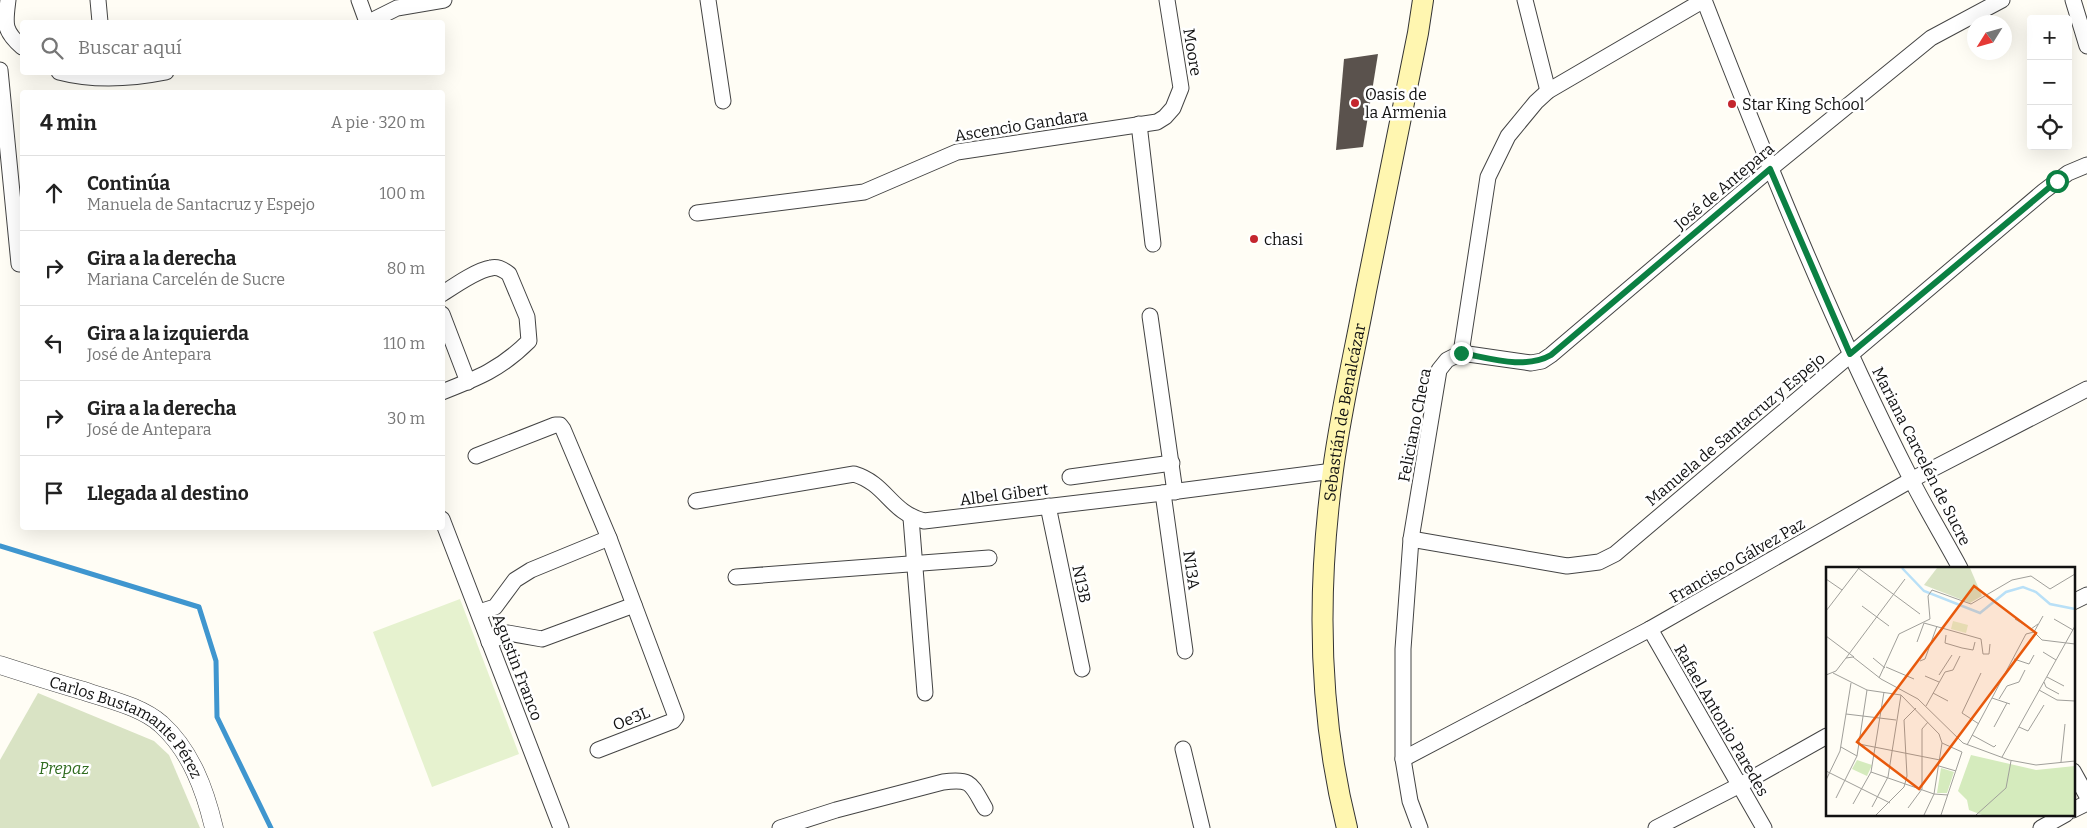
<!DOCTYPE html>
<html lang="es">
<head>
<meta charset="utf-8">
<style>
  :root { --surface:#fff; --page:#f2f2f2; --text:#222; --muted:#767676; --line:#e0e0e0 }
  body { margin:0; font-family:Bitter,serif; background:var(--page); color:var(--text) }
  .controls { position:absolute; right:15px; top:15px; display:grid; overflow:hidden; border-radius:5px; box-shadow:0 5px 20px #0002 }
  .controls button { width:45px; height:45px; display:grid; place-items:center; padding:0; border:0; border-bottom:1px solid var(--line); background:var(--surface); color:var(--text); font:25px sans-serif }
  .compass { position:absolute; left:1967px; top:15px; width:45px; height:45px; border-radius:50%; background:var(--surface); box-shadow:0 5px 20px #0002; rotate:233deg }
  .stop { position:absolute; width:15px; height:15px; margin:-11px; border:4px solid #0b8043; border-radius:50%; background:#fff }
  .stop.end { background:#0b8043; border-color:#fff; box-shadow:0 1px 5px #0008 }
  .list { margin:0; padding:0; list-style:none }
  h2 { display:flex; justify-content:space-between; align-items:center; height:65px; margin:0; padding:0 20px; font-size:21px }
  h2 small { font-size:16px; font-weight:400; color:var(--muted) }
  .list li { display:grid; grid-template-columns:32px 1fr auto; gap:15px; align-items:center; box-sizing:border-box; height:75px; padding:0 20px; border-top:1px solid var(--line) }
  .list b { display:block; font-size:19px; white-space:nowrap }
  .list p { margin:0; font-size:16px; white-space:nowrap; color:var(--muted) }
  .list em { font-size:16px; font-style:normal; color:var(--muted) }
  .icon { flex:none; width:28px; height:28px; fill:none; stroke:currentColor; stroke-width:2; stroke-linecap:round; stroke-linejoin:round }
  .map { position:relative; flex:none; width:2087px; height:828px; overflow:hidden }
  .search { position:absolute; background:var(--surface); box-shadow:0 5px 20px #0002; left:20px; top:20px; width:425px; height:55px; display:flex; align-items:center; gap:12px; box-sizing:border-box; padding:0 18px; border-radius:5px; color:var(--muted); font-size:19px }
  .panel { position:absolute; background:var(--surface); box-shadow:0 5px 20px #0002; left:20px; top:90px; width:425px; height:440px; border-radius:5px }
  .map>svg:first-child { display:block }
</style>
</head>
<body>
<div class="map">
<svg width="2087" height="828" viewBox="0 0 2087 828">
  <rect width="100%" height="100%" fill="#fffdf5"/>
  <path fill="#d9e3c4" d="M 38,693 L 154,741 L 169,755 L 200,828 L 0,828 L 0,760 Z"/>
  <path fill="#e6f2cf" d="M 460,599 L 519,754 L 432,787 L 373,632 Z"/>
  <g fill="none" stroke-linecap="round" stroke-linejoin="round">
    <path stroke="#3f96cf" stroke-width="5" d="M 0,546 L 199,607 L 216,661 L 217,717 L 271,828"/>
  </g>
  <path fill="#5a524d" d="M 1378,54 L 1363,147 L 1336,150 L 1344,59 Z"/>
  <g fill="none" stroke-linecap="round" stroke-linejoin="round">
    <g stroke="#444" stroke-width="17">
      <g id="minor">
        <path d="M 8,0 C 5,24 3,30 22,47"/>
        <path d="M 98,0 L 100,22"/>
        <path d="M 359,0 L 367,22"/>
        <path d="M 708,0 L 723,101"/>
        <path d="M 1525,0 L 1548,91"/>
        <path d="M 1704,0 C 1767,162 1832,324 1911,479 C 1926,509 1944,538 1960,568"/>
        <path d="M 2073,0 L 2087,46"/>
        <path d="M 369,22 L 397,8 L 444,0"/>
        <path d="M 0,70 L 19,264"/>
        <path d="M 59,72 C 93,81 131,79 166,72"/>
        <path d="M 1139,124 L 1153,244"/>
        <path d="M 697,213 L 864,192 L 957,152 L 1157,122 L 1165,117 L 1173,108 L 1181,88 L 1167,0"/>
        <path d="M 442,294 C 454,286 477,270 491,268 C 498,266 504,270 509,274 L 527,317 L 529,341 C 501,369 478,378 442,392"/>
        <path d="M 442,314 L 468,382"/>
        <path d="M 1150,316 L 1175,492"/>
        <path d="M 1461,353 L 1531,363 L 1542,361 L 1551,355 L 1770,169 L 1931,38 L 2002,0"/>
        <path d="M 476,456 L 555,425 L 560,425 L 563,429 L 609,538 L 676,717 L 673,721 L 598,750"/>
        <path d="M 1070,477 L 1172,463"/>
        <path d="M 1163,493 L 1185,651"/>
        <path d="M 696,501 L 854,474 C 887,484 890,512 924,521 L 1163,493 L 1333,471"/>
        <path d="M 1048,506 L 1082,669"/>
        <path d="M 911,518 L 925,693"/>
        <path d="M 442,519 L 561,828"/>
        <path d="M 1411,539 L 1567,566 L 1599,562 L 1615,554 L 2044,191 L 2068,173 L 2087,165"/>
        <path d="M 736,577 L 989,558"/>
        <path d="M 2073,602 L 2087,595"/>
        <path d="M 479,612 L 495,607 L 515,580 L 531,570 L 609,538"/>
        <path d="M 1650,629 L 1764,828"/>
        <path d="M 489,642 L 508,633 L 542,639 L 634,605"/>
        <path d="M 1183,749 L 1202,828"/>
        <path d="M 1403,759 L 1650,629 L 1911,480 L 2087,389"/>
        <path d="M 2073,771 L 2087,796"/>
        <path d="M 2073,810 L 2087,803"/>
        <path d="M 780,828 L 836,810 L 943,782 C 972,778 971,784 985,808"/>
        <path d="M 1420,828 L 1410,801 L 1403,759 L 1403,649 L 1411,539 L 1439,370 L 1447,360 L 1461,353 L 1488,177 L 1508,136 L 1536,102 L 1548,91 L 1704,0"/>
        <path d="M 1656,828 L 1740,785 L 1827,736"/>
        <path d="M 2041,828 L 2066,814"/>
      </g>
    </g>
    <g stroke="#444" stroke-width="19">
      <g id="tertiary">
        <path id="s1" d="M 0,665 C 28,674 56,683 84,691 C 110,700 140,706 161,724 C 191,751 205,790 214,828"/>
      </g>
    </g>
    <g stroke="#333" stroke-width="22">
      <g id="secondary">
        <path id="s2" d="M 1347,828 C 1318,712 1317,588 1333,470 C 1341,410 1355,350 1366,291 C 1384,205 1401,119 1418,33 L 1423,0"/>
      </g>
    </g>
    <use href="#minor" stroke="#fff" stroke-width="15"/>
    <use href="#tertiary" stroke="#fff" stroke-width="18"/>
    <use href="#secondary" stroke="#fff6b0" stroke-width="20"/>
  </g>
  <g fill="none" stroke-linecap="round" stroke-linejoin="round">
    <path stroke="#0b8043" stroke-width="6" d="M 1461,353 C 1489,358 1525,370 1551,355 L 1770,169 L 1850,354 L 2057,181"/>
  </g>
  <g fill="#c4262e" stroke="#fff" stroke-width="2">
    <circle cx="1355" cy="103" r="5"/>
    <circle cx="1732" cy="104" r="5"/>
    <circle cx="1254" cy="239" r="5"/>
  </g>
  <g text-anchor="middle" stroke-width="5" stroke-linejoin="round" paint-order="stroke">
    <g font-size="16" fill="#111" stroke="#fff">
      <text transform="translate(1193 52) rotate(81)" y="6">Moore</text>
      <text transform="translate(1021 125) rotate(-9)" y="6">Ascencio Gandara</text>
      <text transform="translate(1724 186) rotate(-40)" y="6">José de Antepara</text>
      <text dy="6" stroke="none"><textPath href="#s2" startOffset="419">Sebastián de Benalcázar</textPath></text>
      <text transform="translate(1414 425) rotate(-79)" y="6">Feliciano Checa</text>
      <text transform="translate(1735 429) rotate(-40)" y="6">Manuela de Santacruz y Espejo</text>
      <text transform="translate(1922 456) rotate(63)" y="6">Mariana Carcelén de Sucre</text>
      <text transform="translate(1004 494) rotate(-7)" y="6">Albel Gibert</text>
      <text transform="translate(1737 560) rotate(-30)" y="6">Francisco Gálvez Paz</text>
      <text transform="translate(1192 570) rotate(82)" y="6">N13A</text>
      <text transform="translate(1082 584) rotate(78)" y="6">N13B</text>
      <text transform="translate(518 667) rotate(69)" y="6">Agustin Franco</text>
      <text transform="translate(631 718) rotate(-22)" y="6">Oe3L</text>
      <text transform="translate(1722 720) rotate(60)" y="6">Rafael Antonio Paredes</text>
      <text dy="6" stroke="none"><textPath href="#s1" startOffset="145">Carlos Bustamante Pérez</textPath></text>
    </g>
    <g font-size="16" fill="#111" stroke="#fff" text-anchor="start">
      <text x="1365" y="100">Oasis de<tspan x="1365" dy="18">la Armenia</tspan></text>
      <text x="1742" y="110">Star King School</text>
      <text x="1264" y="245">chasi</text>
    </g>
    <g font-size="16" font-style="italic" fill="#2f6b1f" stroke="#fff">
      <text x="64" y="774">Prepaz</text>
    </g>
  </g>
  <g transform="translate(1826 567)">
    <rect width="249" height="249" fill="#fffdf5"/>
    <path d="M 145,188 L 210,203 L 249,199 L 249,248 L 156,248 L 143,243 L 141,233 L 132,224 ZM 31,193 L 46,198 L 41,209 L 26,202 ZM 115,201 L 128,205 L 121,226 L 111,226 Z" fill="#d5ebbd"/>
    <path d="M 111,1 L 144,1 L 156,29 L 144,36 L 98,18 Z" fill="#d9e3c4"/>
    <path d="M 127,54 L 142,58 L 140,66 L 125,62 Z" fill="#e6f2cf"/>
    <path fill="none" stroke="#b9e0f7" stroke-width="2.5" d="M 76,1 L 98,24 L 154,46 L 180,25 L 197,20 L 210,25 L 224,37 L 249,42"/>
    <path fill="none" stroke="#a09f9a" stroke-width="1" d="M 32,1 L 94,47M 0,12 L 16,23M 36,39 L 63,59M 0,44 L 33,1M 189,52 L 205,62 L 212,57M 228,52 L 247,63M 98,56 L 155,72 L 157,87 L 163,87 L 164,77M 208,65 L 217,49M 120,68 L 119,76 L 136,81 L 147,83 L 149,75M 0,69 L 28,90M 91,75 L 98,56M 217,85 L 230,93M 20,91 L 79,12M 47,91 L 59,101M 188,92 L 203,97 L 208,88M 94,94 L 99,92 L 111,59M 60,100 L 88,112M 7,106 L 41,123 L 75,128 L 113,167 L 116,176 L 108,227 L 98,248M 0,108 L 10,104 L 20,91 L 27,90 L 55,112 L 92,132 L 137,176 L 183,193 L 210,198 L 249,194M 113,108 L 126,88M 99,109 L 113,115M 221,110 L 238,119M 53,111 L 73,67 L 104,52 L 102,29 L 106,23 L 145,37 L 186,13 L 205,9 L 224,22 L 249,7M 218,115 L 220,120 L 233,127M 213,123 L 231,133 L 249,134M 107,126 L 122,134M 166,131 L 184,137M 173,132 L 181,119 L 193,115 L 199,103M 100,139 L 119,105 L 127,103 L 134,89M 20,147 L 70,153M 153,157 L 136,146 L 155,106M 168,160 L 181,136M 193,160 L 202,164 L 218,138M 146,168 L 168,180 L 170,178M 33,177 L 114,193M 141,178 L 200,67 L 208,65 L 216,73 L 249,77M 15,180 L 31,189M 176,190 L 249,59M 235,195 L 239,157M 113,199 L 130,204M 0,204 L 64,236M 45,205 L 108,227 L 122,228M 0,213 L 14,184 L 25,116M 10,231 L 31,189 L 41,123M 27,237 L 45,205 L 58,125M 46,240 L 62,210 L 75,128M 82,241 L 96,222 L 96,162 L 102,155M 50,248 L 78,220 L 81,209 L 78,153 L 90,141M 115,248 L 136,185 L 116,176M 150,248 L 180,221 L 185,194"/>
    <path fill="#e8590c" fill-opacity="0.15" stroke="#e8590c" stroke-width="2.5" d="M 148,19 L 210,66 L 93,222 L 31,175 Z"/>
    <rect width="249" height="249" fill="none" stroke="#111" stroke-width="2.5"/>
  </g>
</svg>
<div class="controls">
<button>+</button>
<button>−</button>
<button><svg class="icon" aria-label="locate" viewBox="0 0 24 24"><circle cx="12" cy="12" r="6"/><path d="M12 2v4M12 18v4M2 12h4M18 12h4"/></svg></button>
</div>
<svg class="compass" viewBox="-18 -18 36 36"><path d="M0-13l5 13h-10z" fill="#e53935"/><path d="M0 13l5-13h-10z" fill="#767676"/></svg>
<div class="stop" style="left:2057px;top:181px"></div>
<div class="stop end" style="left:1461px;top:353px"></div>
<div class="search"><svg class="icon" aria-label="search" viewBox="0 0 24 24"><circle cx="10" cy="10" r="6"/><path d="M15 15l6 6"/></svg>Buscar aquí</div>
<section class="panel">
<h2>4 min<small>A pie · 320 m</small></h2>
<ul class="list">
<li><svg class="icon" aria-label="ahead" viewBox="0 0 24 24"><path d="M12 20V5M6 11l6-6 6 6"/></svg><div><b>Continúa</b><p>Manuela de Santacruz y Espejo</p></div><em>100 m</em></li>
<li><svg class="icon" aria-label="right" viewBox="0 0 24 24"><path d="M7 20v-9h11M14 6l5 5-5 5"/></svg><div><b>Gira a la derecha</b><p>Mariana Carcelén de Sucre</p></div><em>80 m</em></li>
<li><svg class="icon" aria-label="left" viewBox="0 0 24 24"><path d="M17 20v-9H6M10 6l-5 5 5 5"/></svg><div><b>Gira a la izquierda</b><p>José de Antepara</p></div><em>110 m</em></li>
<li><svg class="icon" aria-label="right" viewBox="0 0 24 24"><path d="M7 20v-9h11M14 6l5 5-5 5"/></svg><div><b>Gira a la derecha</b><p>José de Antepara</p></div><em>30 m</em></li>
<li><svg class="icon" aria-label="arrive" viewBox="0 0 24 24"><path d="M6 21V4h12l-3 4 3 4H6"/></svg><div><b>Llegada al destino</b></div></li>
</ul>
</section>
</div>
</body>
</html>
